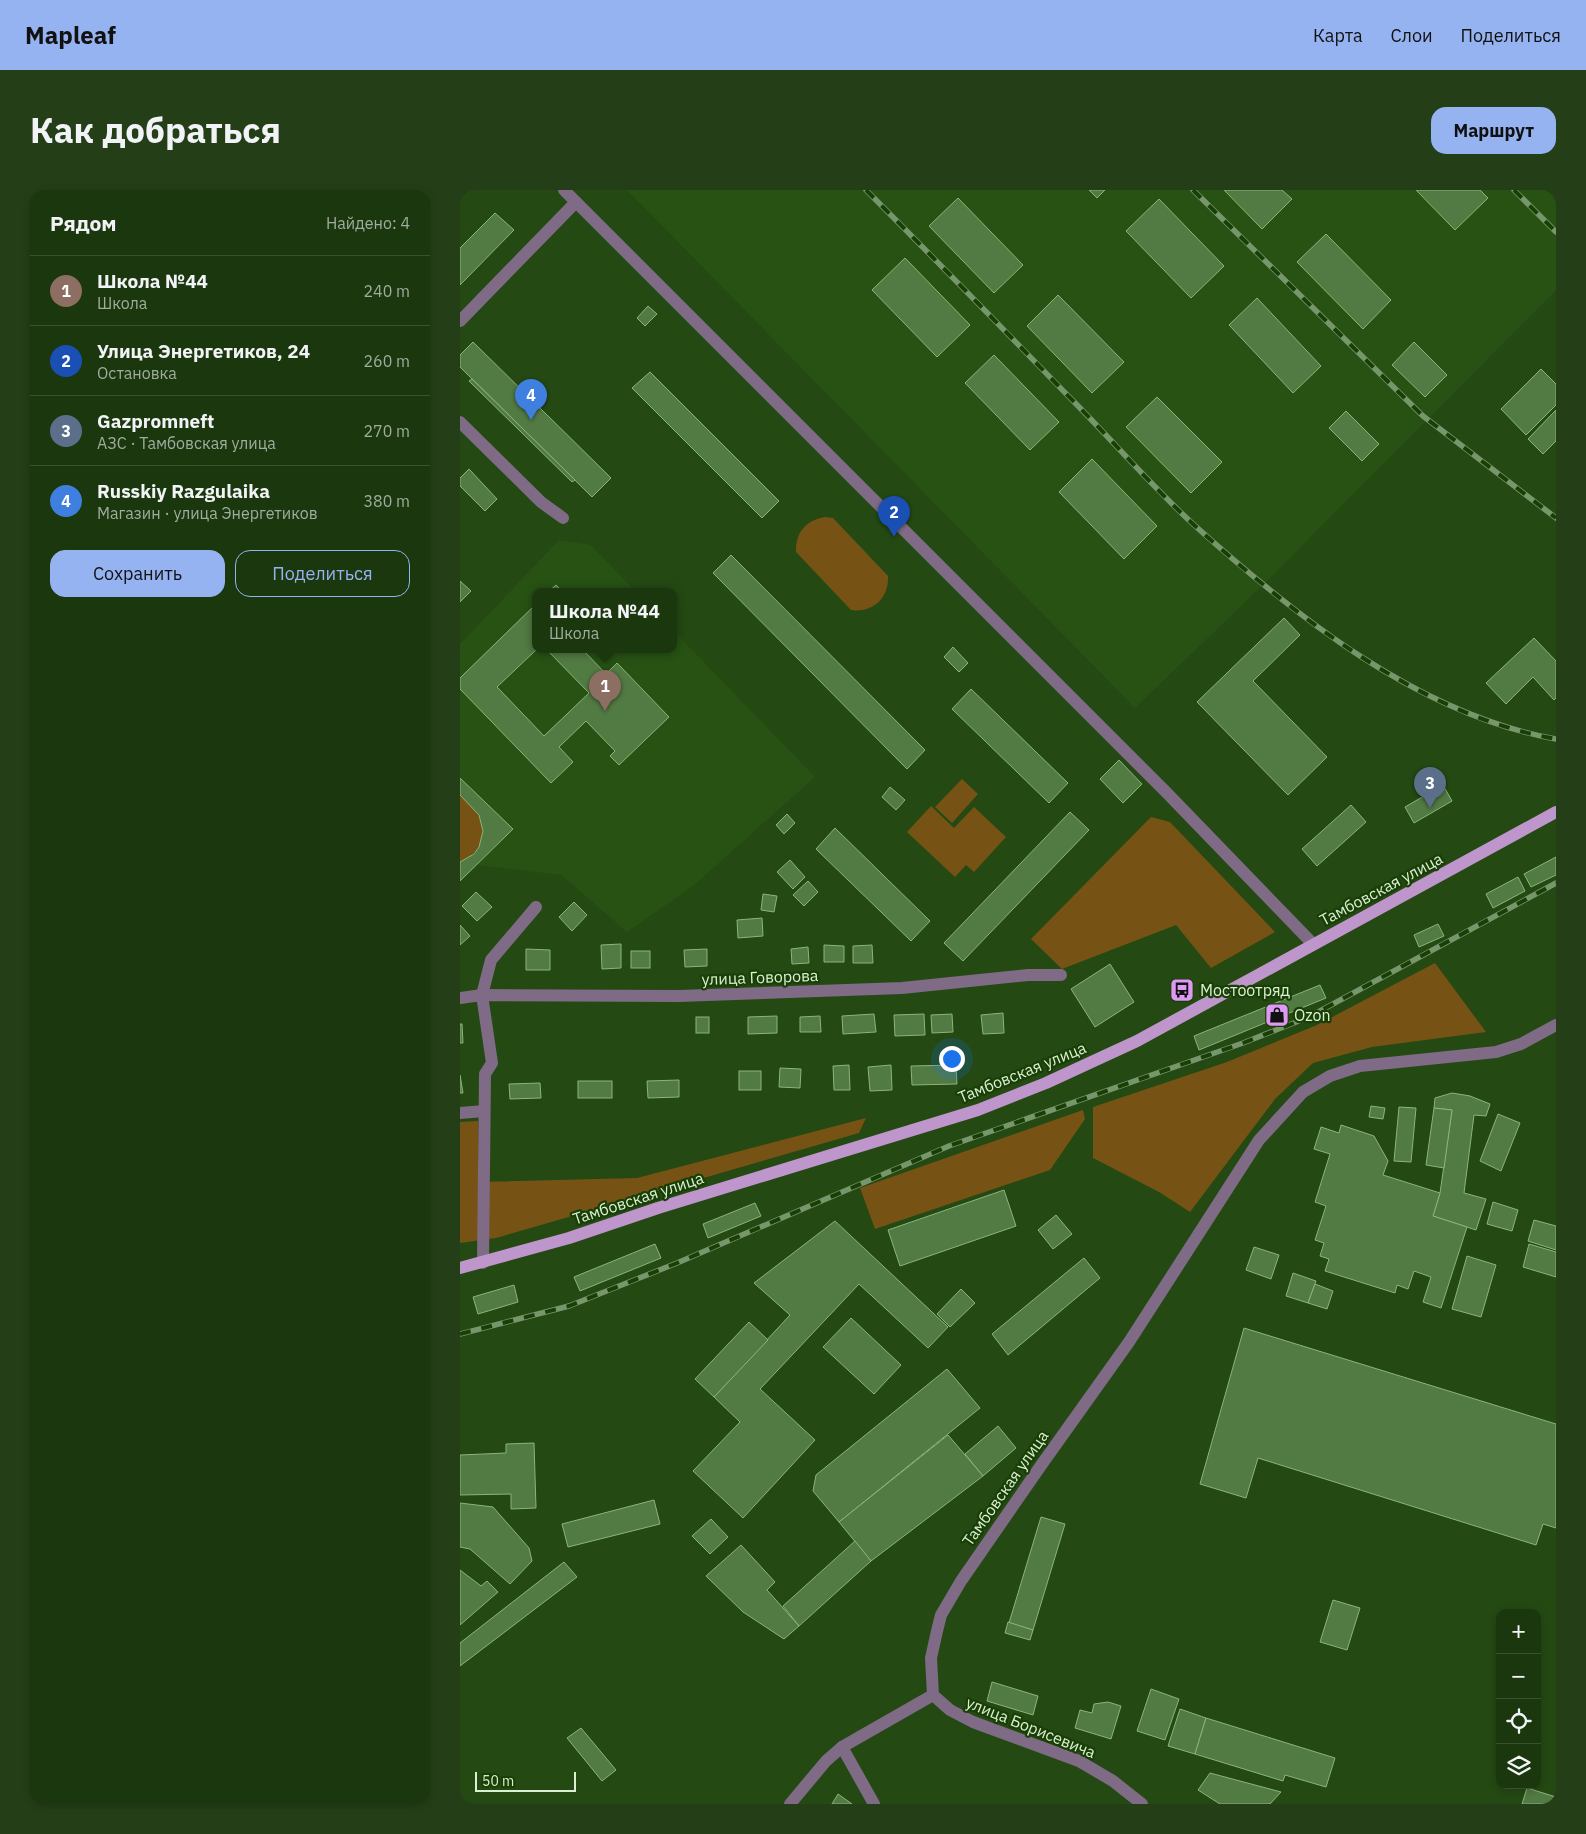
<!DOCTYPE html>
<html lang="ru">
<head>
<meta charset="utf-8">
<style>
  :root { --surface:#1b370e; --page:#243f17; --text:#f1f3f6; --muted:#a0ac9e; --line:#39512e; --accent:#95b2f1 }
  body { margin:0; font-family:"IBM Plex Sans",sans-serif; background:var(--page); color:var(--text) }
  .controls { position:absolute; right:15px; bottom:15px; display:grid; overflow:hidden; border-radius:10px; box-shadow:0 2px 8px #0003 }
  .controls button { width:45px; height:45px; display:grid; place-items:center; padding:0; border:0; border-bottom:1px solid var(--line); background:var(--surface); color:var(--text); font:25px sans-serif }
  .scale { position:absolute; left:15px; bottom:12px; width:101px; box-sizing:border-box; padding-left:5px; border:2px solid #daf0d2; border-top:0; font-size:14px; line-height:18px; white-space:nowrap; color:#daf0d2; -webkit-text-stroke:4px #193e06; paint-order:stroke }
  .you { position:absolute; left:491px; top:868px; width:18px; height:18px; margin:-12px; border:4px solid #fff; border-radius:50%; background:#1a73e8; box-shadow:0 0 0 8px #1a73e833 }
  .badge { display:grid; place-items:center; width:32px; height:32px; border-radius:50%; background:var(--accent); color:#fff; font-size:16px; font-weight:700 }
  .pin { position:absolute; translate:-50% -41px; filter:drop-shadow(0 1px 2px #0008) }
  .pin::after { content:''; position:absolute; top:26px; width:18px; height:15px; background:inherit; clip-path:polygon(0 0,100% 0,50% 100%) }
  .popup { position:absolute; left:72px; top:398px; width:145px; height:65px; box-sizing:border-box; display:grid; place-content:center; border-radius:10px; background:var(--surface); filter:drop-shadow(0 1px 4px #0005); font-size:16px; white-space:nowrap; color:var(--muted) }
  .popup b { font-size:19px; color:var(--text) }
  .popup::after { content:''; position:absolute; left:50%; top:100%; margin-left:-10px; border:10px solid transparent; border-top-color:var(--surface) }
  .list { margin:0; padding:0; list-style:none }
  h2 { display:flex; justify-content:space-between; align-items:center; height:65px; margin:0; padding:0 20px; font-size:21px }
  h2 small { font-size:16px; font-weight:400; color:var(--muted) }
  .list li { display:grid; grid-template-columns:32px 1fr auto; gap:15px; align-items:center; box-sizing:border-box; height:70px; padding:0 20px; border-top:1px solid var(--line) }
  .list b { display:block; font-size:19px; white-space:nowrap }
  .list p { margin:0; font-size:16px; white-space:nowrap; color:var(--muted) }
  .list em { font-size:16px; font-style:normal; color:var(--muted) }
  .actions { display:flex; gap:10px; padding:15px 20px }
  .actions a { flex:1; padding:11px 0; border:1px solid var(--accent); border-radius:15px; text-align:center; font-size:18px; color:var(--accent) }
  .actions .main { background:var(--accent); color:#111 }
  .icon { flex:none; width:28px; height:28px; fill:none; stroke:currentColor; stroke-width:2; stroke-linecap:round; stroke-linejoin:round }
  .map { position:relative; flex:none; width:1096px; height:1614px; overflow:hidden; border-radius:15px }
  header { display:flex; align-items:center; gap:30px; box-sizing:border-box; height:70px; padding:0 25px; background:var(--accent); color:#111 }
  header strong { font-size:24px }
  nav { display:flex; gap:28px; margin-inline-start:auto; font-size:18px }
  .intro { display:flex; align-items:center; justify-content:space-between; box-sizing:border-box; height:120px; padding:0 30px }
  h1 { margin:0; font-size:35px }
  .button { padding:12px 22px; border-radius:15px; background:var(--accent); color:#111; font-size:18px; font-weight:700 }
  main { display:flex; gap:30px; padding:0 30px }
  aside { flex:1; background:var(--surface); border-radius:15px; box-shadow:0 2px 8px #0003 }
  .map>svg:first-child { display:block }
</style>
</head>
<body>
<header>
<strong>Mapleaf</strong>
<nav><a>Карта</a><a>Слои</a><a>Поделиться</a></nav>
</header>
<div class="intro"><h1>Как добраться</h1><a class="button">Маршрут</a></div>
<main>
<aside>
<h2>Рядом<small>Найдено: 4</small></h2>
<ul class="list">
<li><span class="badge" style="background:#8d6e63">1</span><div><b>Школа №44</b><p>Школа</p></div><em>240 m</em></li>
<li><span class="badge" style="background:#1a4fb4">2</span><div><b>Улица Энергетиков, 24</b><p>Остановка</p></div><em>260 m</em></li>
<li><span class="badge" style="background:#5c6f8a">3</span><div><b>Gazpromneft</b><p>АЗС · Тамбовская улица</p></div><em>270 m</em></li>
<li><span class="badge" style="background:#3f7fe0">4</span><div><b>Russkiy Razgulaika</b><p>Магазин · улица Энергетиков</p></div><em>380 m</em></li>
</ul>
<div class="actions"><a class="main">Сохранить</a><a>Поделиться</a></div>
</aside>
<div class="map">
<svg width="1096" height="1614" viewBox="0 0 1096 1614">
  <rect width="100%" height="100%" fill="#244913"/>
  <g fill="#275214">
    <path d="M 167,0 L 1096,0 L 1096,100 L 804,394 L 675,518 Z"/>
    <path d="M 99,350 L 131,355 L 176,402 L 76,402 L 76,460 L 214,460 L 214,441 L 355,587 L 232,697 L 167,742 L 101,685 L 17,675 L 0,691 L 0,454 Z"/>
  </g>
  <g fill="#765314">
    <path d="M 365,327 L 373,328 L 428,386 C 429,408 413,423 391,420 L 336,362 C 335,343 346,330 365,327 Z"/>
    <path d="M 502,589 L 518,604 L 492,633 L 475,617 Z"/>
    <path d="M 0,605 C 7,611 15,618 19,626 C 30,645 18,665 0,672 Z"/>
    <path d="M 471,616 L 494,638 L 514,617 L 546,647 L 514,682 L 506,675 L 495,687 L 447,642 Z"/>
    <path d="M 691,627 L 710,632 L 815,742 L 751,778 L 716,735 L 602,779 L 571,749 Z"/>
    <path d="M 975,773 L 1026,842 L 912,857 L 853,873 L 815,909 L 730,1022 L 699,1002 L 633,968 L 633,917 L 767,872 L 857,835 Z"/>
    <path d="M 623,920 L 625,929 L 590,980 L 415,1039 L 400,998 Z"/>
    <path d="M 406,928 L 399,943 L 36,1048 L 0,1053 L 0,932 L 18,931 L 18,992 L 177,988 Z"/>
  </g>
  <g fill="#527a43" stroke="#8bb57b">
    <path d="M 629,0 L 645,0 L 637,8 Z"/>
    <path d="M 764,0 L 822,0 L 832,9 L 802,39 Z"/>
    <path d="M 956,0 L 1020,0 L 1028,8 L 995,40 Z"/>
    <path d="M 498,8 L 563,75 L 534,103 L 469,36 Z"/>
    <path d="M 699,9 L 764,76 L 731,108 L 666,41 Z"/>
    <path d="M 35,23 L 54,40 L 0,95 L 0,58 Z"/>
    <path d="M 866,44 L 931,110 L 903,139 L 837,72 Z"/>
    <path d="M 445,68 L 510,135 L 477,167 L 412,100 Z"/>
    <path d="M 598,105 L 664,172 L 632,203 L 567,136 Z"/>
    <path d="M 797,108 L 861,176 L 833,203 L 769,135 Z"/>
    <path d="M 188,116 L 197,124 L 185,136 L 177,128 Z"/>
    <path d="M 13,152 L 151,288 L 132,307 L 0,177 L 0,165 Z"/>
    <path d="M 954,152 L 987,185 L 965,207 L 932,175 Z"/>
    <path d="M 534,165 L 599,232 L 570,260 L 505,193 Z"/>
    <path d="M 1081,179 L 1096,194 L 1096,215 L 1066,245 L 1041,219 Z"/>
    <path d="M 190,182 L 319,311 L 302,328 L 172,198 Z"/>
    <path d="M 12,189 L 115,290 L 112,292 L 9,191 Z"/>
    <path d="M 697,207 L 762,272 L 731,303 L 666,237 Z"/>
    <path d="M 1096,220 L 1096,251 L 1083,264 L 1068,249 Z"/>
    <path d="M 886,221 L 919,254 L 902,271 L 869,238 Z"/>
    <path d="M 632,269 L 697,336 L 664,369 L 599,302 Z"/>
    <path d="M 9,279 L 37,309 L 25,321 L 0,296 L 0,288 Z"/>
    <path d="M 271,365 L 465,560 L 447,579 L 253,383 Z"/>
    <path d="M 0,391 L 11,401 L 0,412 Z"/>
    <path d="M 96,395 L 103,402 L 88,402 Z"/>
    <path d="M 76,414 L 76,460 L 37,497 L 84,546 L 129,503 L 87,460 L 123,460 L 146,484 L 157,473 L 209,527 L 159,575 L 150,566 L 155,561 L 126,531 L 99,557 L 113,572 L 91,593 L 0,499 L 0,488 Z"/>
    <path d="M 824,428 L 840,445 L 793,491 L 867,567 L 828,605 L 737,512 Z"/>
    <path d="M 1074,448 L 1096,471 L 1096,508 L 1094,510 L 1073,487 L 1046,514 L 1026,493 Z"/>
    <path d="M 493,457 L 508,473 L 499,482 L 484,467 Z"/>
    <path d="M 511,499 L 608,593 L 589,613 L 492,519 Z"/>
    <path d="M 659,570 L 682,594 L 663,613 L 640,589 Z"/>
    <path d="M 0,588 L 53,639 L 0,691 L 0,672 L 14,664 L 19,657 L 23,641 L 19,625 L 0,605 Z"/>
    <path d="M 983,595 L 992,611 L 954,633 L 945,617 Z"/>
    <path d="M 430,597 L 445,610 L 436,620 L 422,607 Z"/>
    <path d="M 891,615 L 906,632 L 857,676 L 842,659 Z"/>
    <path d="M 610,622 L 629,640 L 503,771 L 484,753 Z"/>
    <path d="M 327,624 L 335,633 L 324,644 L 316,635 Z"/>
    <path d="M 375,638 L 470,731 L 451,751 L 356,659 Z"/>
    <path d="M 1096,667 L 1096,685 L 1071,697 L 1064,684 Z"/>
    <path d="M 330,670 L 345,687 L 333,699 L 317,682 Z"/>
    <path d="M 1058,687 L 1065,701 L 1033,718 L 1026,704 Z"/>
    <path d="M 348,691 L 358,702 L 344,716 L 333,705 Z"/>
    <path d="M 16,702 L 32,717 L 17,731 L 2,716 Z"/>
    <path d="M 303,704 L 317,706 L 314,722 L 301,720 Z"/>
    <path d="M 114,712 L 127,725 L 112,741 L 99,727 Z"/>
    <path d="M 302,728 L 303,746 L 278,748 L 277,730 Z"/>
    <path d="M 978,734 L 984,746 L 959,757 L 954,745 Z"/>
    <path d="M 0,735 L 10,746 L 0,755 Z"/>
    <path d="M 161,754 L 161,778 L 142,779 L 141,755 Z"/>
    <path d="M 364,755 L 384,756 L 384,772 L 364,772 Z"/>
    <path d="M 412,755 L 413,773 L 393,773 L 393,756 Z"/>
    <path d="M 348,757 L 349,773 L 332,774 L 331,759 Z"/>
    <path d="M 66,759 L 90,760 L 90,780 L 66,780 Z"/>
    <path d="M 247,759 L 247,776 L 225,777 L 224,760 Z"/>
    <rect x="171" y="761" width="19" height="17"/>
    <path d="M 650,774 L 674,812 L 635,837 L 611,799 Z"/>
    <path d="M 860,795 L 866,808 L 739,860 L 734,846 Z"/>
    <path d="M 543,823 L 544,843 L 523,844 L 521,825 Z"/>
    <path d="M 414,824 L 416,842 L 383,844 L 382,826 Z"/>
    <path d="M 464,824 L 465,845 L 435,846 L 434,825 Z"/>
    <path d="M 492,824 L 493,842 L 472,843 L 471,825 Z"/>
    <path d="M 317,826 L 317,843 L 288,844 L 288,827 Z"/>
    <path d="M 360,826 L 361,842 L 340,842 L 340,827 Z"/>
    <rect x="236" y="827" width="13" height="16"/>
    <path d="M 0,834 L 2,834 L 3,853 L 0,853 Z"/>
    <path d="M 389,875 L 390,900 L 374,900 L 373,876 Z"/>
    <path d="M 431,875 L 432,900 L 410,901 L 408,877 Z"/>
    <path d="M 496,875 L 497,894 L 452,895 L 451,876 Z"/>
    <path d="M 320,878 L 341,879 L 340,898 L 319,897 Z"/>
    <rect x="279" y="881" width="22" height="19"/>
    <path d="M 0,885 L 3,903 L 0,903 Z"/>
    <path d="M 219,890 L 219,907 L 188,908 L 187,891 Z"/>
    <rect x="118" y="891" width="34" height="17"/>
    <path d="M 80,893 L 81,908 L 50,909 L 49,894 Z"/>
    <path d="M 992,903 L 1010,906 L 1030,914 L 1026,926 L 1014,925 L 1004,1003 L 1026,1009 L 1016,1040 L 973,1026 L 980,1003 L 992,920 L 974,918 L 975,908 Z"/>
    <path d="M 911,916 L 925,918 L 923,929 L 909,927 Z"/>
    <path d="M 939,917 L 956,918 L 951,972 L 934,971 Z"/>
    <path d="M 974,918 L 992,920 L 984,978 L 966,975 Z"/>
    <path d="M 1038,924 L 1060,933 L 1041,981 L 1020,971 Z"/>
    <path d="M 881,935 L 914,946 L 928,971 L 923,985 L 980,1003 L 973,1026 L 1007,1037 L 981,1118 L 963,1112 L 971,1087 L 954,1081 L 948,1099 L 937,1095 L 935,1103 L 865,1081 L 869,1069 L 860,1066 L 864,1053 L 855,1050 L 866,1016 L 855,1012 L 870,964 L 854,959 L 861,937 L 879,943 Z"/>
    <path d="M 544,1000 L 556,1036 L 440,1076 L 428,1040 Z"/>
    <path d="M 1033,1012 L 1058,1020 L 1052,1041 L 1027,1034 Z"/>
    <path d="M 295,1013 L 301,1026 L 248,1048 L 243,1034 Z"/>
    <path d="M 596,1025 L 612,1044 L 593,1059 L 578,1040 Z"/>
    <path d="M 1074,1030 L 1096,1036 L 1096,1060 L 1068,1051 Z"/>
    <path d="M 375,1031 L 488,1137 L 468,1158 L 399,1094 L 300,1199 L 355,1250 L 283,1328 L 233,1281 L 280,1232 L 254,1207 L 330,1125 L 294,1093 Z"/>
    <path d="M 195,1054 L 201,1068 L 120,1101 L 114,1087 Z"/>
    <path d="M 1069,1054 L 1096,1062 L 1096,1087 L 1063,1077 Z"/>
    <path d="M 794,1057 L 819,1065 L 811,1089 L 786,1080 Z"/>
    <path d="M 1007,1066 L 1036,1075 L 1021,1127 L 992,1119 Z"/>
    <path d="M 624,1068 L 640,1088 L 548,1165 L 532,1144 Z"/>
    <path d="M 833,1083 L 856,1091 L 848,1113 L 826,1106 Z"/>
    <path d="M 855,1094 L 873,1101 L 867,1119 L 848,1113 Z"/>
    <path d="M 54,1095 L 58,1112 L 18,1124 L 13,1107 Z"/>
    <path d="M 501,1099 L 515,1113 L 490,1137 L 477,1124 Z"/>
    <path d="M 391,1128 L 441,1175 L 414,1204 L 363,1157 Z"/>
    <path d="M 289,1132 L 308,1150 L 254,1207 L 235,1189 Z"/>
    <path d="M 784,1138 L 1096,1234 L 1096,1338 L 1083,1334 L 1076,1355 L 798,1268 L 786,1308 L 740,1294 Z"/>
    <path d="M 487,1179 L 520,1218 L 379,1332 L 353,1301 L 356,1285 Z"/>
    <path d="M 538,1236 L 556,1258 L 523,1286 L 505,1264 Z"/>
    <path d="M 488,1245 L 523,1286 L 411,1371 L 379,1332 Z"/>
    <path d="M 74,1253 L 76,1318 L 51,1319 L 51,1304 L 0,1305 L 0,1265 L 46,1263 L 46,1254 Z"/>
    <path d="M 194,1310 L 200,1334 L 108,1357 L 102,1334 Z"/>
    <path d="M 0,1313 L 33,1317 L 69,1358 L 72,1371 L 50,1394 L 10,1359 L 0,1357 Z"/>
    <path d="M 581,1327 L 605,1334 L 573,1440 L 549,1433 Z"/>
    <path d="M 251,1329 L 268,1347 L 250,1364 L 232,1346 Z"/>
    <path d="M 395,1351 L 411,1371 L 339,1436 L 323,1416 Z"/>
    <path d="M 281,1355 L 315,1392 L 307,1400 L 339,1436 L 324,1449 L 283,1422 L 246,1386 Z"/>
    <path d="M 104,1372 L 117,1387 L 0,1476 L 0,1453 Z"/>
    <path d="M 0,1380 L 21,1396 L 27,1391 L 38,1402 L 0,1435 Z"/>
    <path d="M 873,1410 L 900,1418 L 887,1460 L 860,1452 Z"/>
    <path d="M 548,1432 L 573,1440 L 570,1450 L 545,1443 Z"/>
    <path d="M 532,1492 L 578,1506 L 573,1525 L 527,1511 Z"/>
    <path d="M 691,1499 L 719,1509 L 705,1550 L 677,1541 Z"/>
    <path d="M 648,1512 L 661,1516 L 651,1549 L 615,1538 L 620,1520 L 632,1523 L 634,1514 Z"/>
    <path d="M 720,1519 L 746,1528 L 735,1564 L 708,1556 Z"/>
    <path d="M 746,1528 L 875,1568 L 866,1597 L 825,1585 L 823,1591 L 735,1564 Z"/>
    <path d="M 121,1538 L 156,1580 L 142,1591 L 107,1548 Z"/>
    <path d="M 750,1583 L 821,1602 L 810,1614 L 760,1614 L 738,1600 Z"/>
    <path d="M 1067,1598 L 1096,1607 L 1096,1614 L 1062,1614 Z"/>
    <path d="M 378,1604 L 392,1614 L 372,1614 Z"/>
  </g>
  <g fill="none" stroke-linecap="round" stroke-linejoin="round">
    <g stroke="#7f6b86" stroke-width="12">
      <path d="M 104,0 L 706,602 L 853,754"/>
      <path d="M 0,131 L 116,12"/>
      <path d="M 0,232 L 81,312 L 103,328"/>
      <path d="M 0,808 L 22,805 L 219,806 L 442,798 L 568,785 L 601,785"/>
      <path d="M 0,923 L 24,921"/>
      <path d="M 23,1073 L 25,884 L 32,873 L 22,805 L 31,770 L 76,717"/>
      <path d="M 473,1505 L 471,1468 L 477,1441 L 481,1425 L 501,1391 L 582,1274 L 669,1152 L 799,950 L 843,902 L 870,886 L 900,876 L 1036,862 L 1061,854 L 1096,835"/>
      <path d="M 473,1505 L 490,1520 L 513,1532 L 619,1571 L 653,1591 L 682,1614"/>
      <path d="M 382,1557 L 414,1614"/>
      <path d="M 330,1614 L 366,1571 L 382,1557 L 473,1505"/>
    </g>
    <path stroke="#be96cb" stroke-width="12" d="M 0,1078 L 109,1048 L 198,1018 L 518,920 L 586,893 L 677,851 L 1096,622"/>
    <g stroke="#78966b" stroke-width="5.5">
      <g id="rail">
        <path d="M 406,0 C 478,72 549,145 620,218 C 658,257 694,298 733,334 C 834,425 959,525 1096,549"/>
        <path d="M 733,0 L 963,226 L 1096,328"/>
        <path d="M 1054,0 L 1096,42"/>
        <path d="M 0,1144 L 109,1116 L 217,1073 L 489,956 L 783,853 L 849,827 L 1096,693"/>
      </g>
    </g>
    <use href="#rail" stroke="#193e06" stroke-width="4" stroke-dasharray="11" stroke-linecap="butt"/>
  </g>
  <defs>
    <g id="bus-square" transform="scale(1.25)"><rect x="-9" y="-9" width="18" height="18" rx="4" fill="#dd99f3" stroke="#193e06"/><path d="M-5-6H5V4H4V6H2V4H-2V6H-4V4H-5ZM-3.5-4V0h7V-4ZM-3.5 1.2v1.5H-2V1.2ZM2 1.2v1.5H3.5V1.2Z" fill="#111"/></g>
    <g id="shop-square" transform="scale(1.25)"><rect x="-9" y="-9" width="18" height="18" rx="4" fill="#dd99f3" stroke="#193e06"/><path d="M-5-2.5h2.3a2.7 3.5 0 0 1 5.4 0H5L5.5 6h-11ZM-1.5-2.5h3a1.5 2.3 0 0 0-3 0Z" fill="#111"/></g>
  </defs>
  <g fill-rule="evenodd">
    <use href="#bus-square" x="722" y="800"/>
    <use href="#shop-square" x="817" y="825"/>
  </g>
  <g text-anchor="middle" stroke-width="4.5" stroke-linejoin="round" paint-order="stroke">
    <g font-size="16" fill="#daf0d2" stroke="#193e06">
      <text transform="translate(921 699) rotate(-28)" y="6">Тамбовская улица</text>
      <text transform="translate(300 787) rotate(-2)" y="6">улица Говорова</text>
      <text transform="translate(562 882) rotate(-22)" y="6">Тамбовская улица</text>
      <text transform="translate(178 1008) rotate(-18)" y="6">Тамбовская улица</text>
      <text transform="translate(545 1298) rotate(-55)" y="6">Тамбовская улица</text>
      <text transform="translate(571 1537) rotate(22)" y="6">улица Борисевича</text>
    </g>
    <g font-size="16" fill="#daf0d2" stroke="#193e06" text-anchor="start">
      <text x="740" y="806">Мостоотряд</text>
      <text x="834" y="831">Ozon</text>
    </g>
  </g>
</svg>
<div class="controls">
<button>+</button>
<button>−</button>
<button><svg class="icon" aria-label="locate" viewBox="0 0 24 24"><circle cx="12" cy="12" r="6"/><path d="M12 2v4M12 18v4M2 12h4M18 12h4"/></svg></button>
<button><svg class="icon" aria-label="layers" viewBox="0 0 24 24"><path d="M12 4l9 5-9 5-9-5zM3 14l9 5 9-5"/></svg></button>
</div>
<div class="scale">50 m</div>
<div class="you"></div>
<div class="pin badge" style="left:145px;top:521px;background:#8d6e63">1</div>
<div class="popup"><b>Школа №44</b>Школа</div>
<div class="pin badge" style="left:434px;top:347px;background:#1a4fb4">2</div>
<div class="pin badge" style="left:970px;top:618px;background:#5c6f8a">3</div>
<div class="pin badge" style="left:71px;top:230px;background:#3f7fe0">4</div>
</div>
</main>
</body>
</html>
